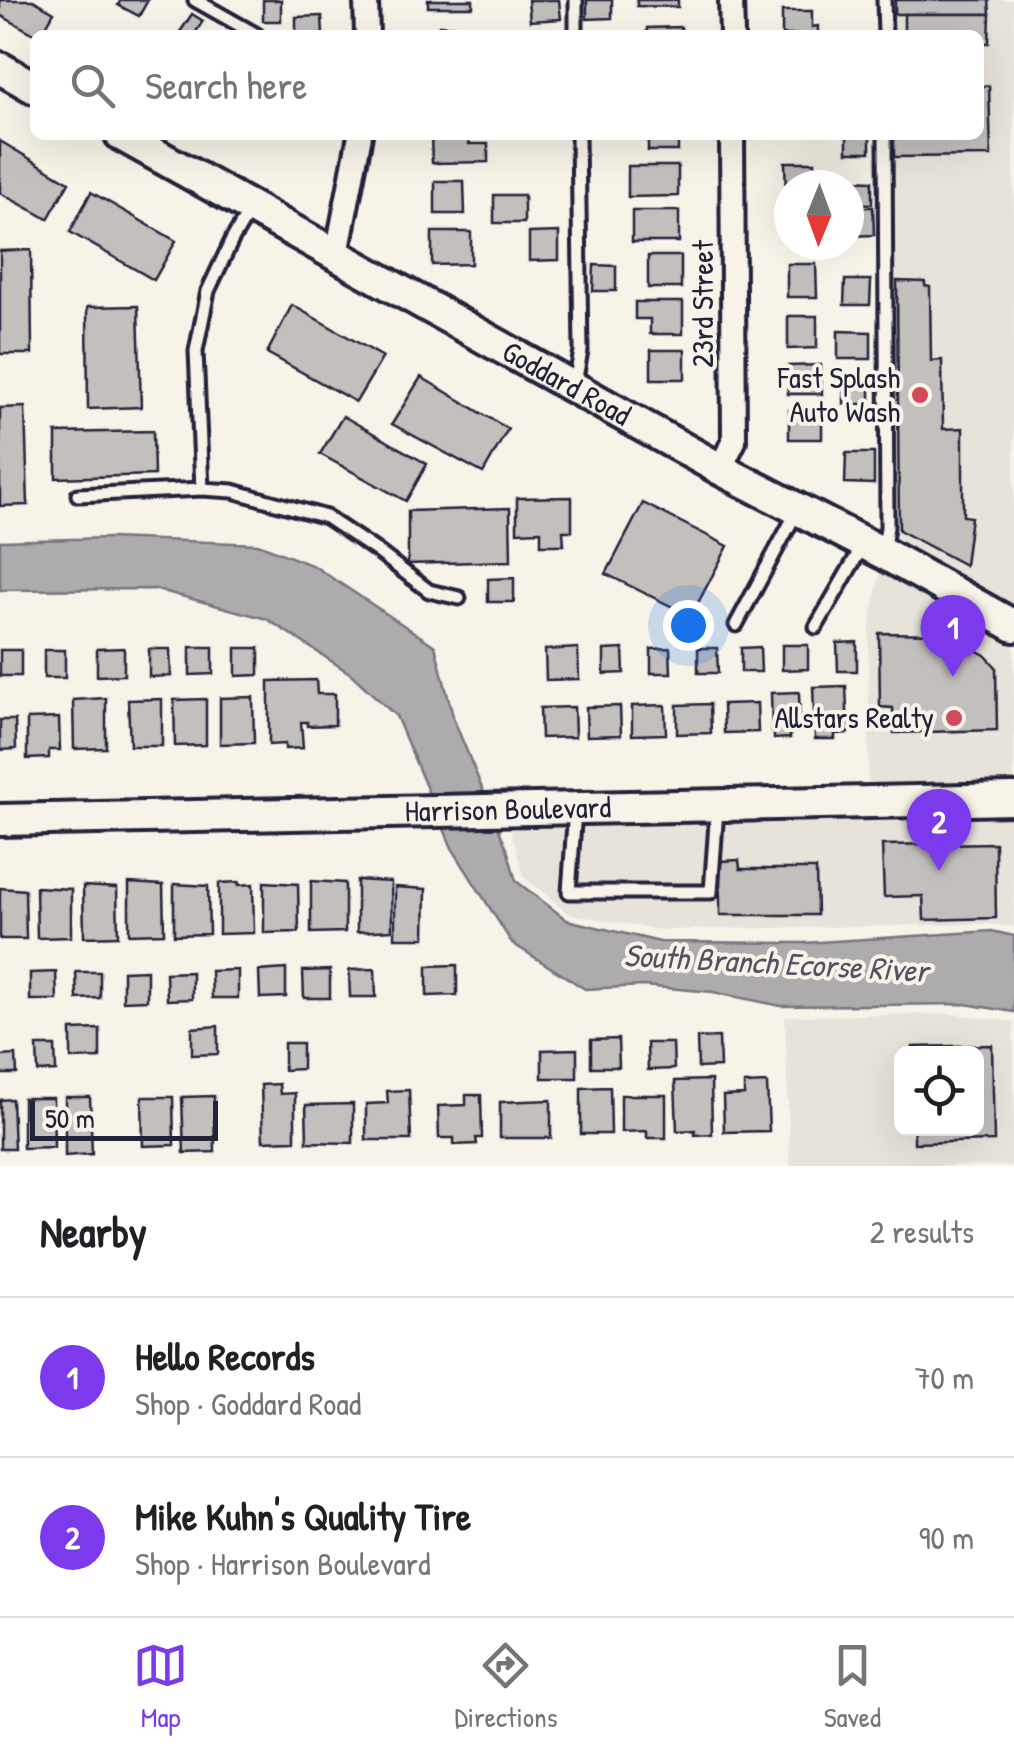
<!DOCTYPE html>
<html lang="en">
<head>
<meta charset="utf-8">
<style>
  :root { --surface:#fff; --page:#f6f6f6; --text:#202124; --muted:#757577; --line:#e0e0e0; --accent:#7c3aed }
  body { margin:0; font-family:"Patrick Hand",sans-serif; background:var(--page); color:var(--text) }
  .controls { position:absolute; right:30px; bottom:30px; display:grid; overflow:hidden; border-radius:15px; box-shadow:0 10px 40px #0002 }
  .controls button { width:90px; height:90px; display:grid; place-items:center; padding:0; border:0; border-bottom:2px solid var(--line); background:var(--surface); color:var(--text); font:50px sans-serif }
  .compass { position:absolute; left:774px; top:170px; width:90px; height:90px; border-radius:50%; background:var(--surface); box-shadow:0 10px 40px #0002; rotate:181deg }
  .scale { position:absolute; left:30px; bottom:25px; width:188px; box-sizing:border-box; padding-left:10px; border:5px solid #22223b; border-top:0; font-size:28px; line-height:35px; white-space:nowrap; color:#22223b; -webkit-text-stroke:8px #f7f3e8; paint-order:stroke }
  .you { position:absolute; left:688px; top:625px; width:35px; height:35px; margin:-25px; border:8px solid #fff; border-radius:50%; background:#1a73e8; box-shadow:0 0 0 15px #1a73e833 }
  .badge { display:grid; place-items:center; width:65px; height:65px; border-radius:50%; background:var(--accent); color:#fff; font-size:32px; font-weight:700 }
  .pin { position:absolute; translate:-50% -82px; filter:drop-shadow(0 2px 5px #0008) }
  .pin::after { content:''; position:absolute; top:52px; width:35px; height:30px; background:inherit; clip-path:polygon(0 0,100% 0,50% 100%) }
  .list { margin:0; padding:0; list-style:none }
  h2 { display:flex; justify-content:space-between; align-items:center; height:130px; margin:0; padding:0 40px; font-size:42px }
  h2 small { font-size:32px; font-weight:400; color:var(--muted) }
  .list li { display:grid; grid-template-columns:65px 1fr auto; gap:30px; align-items:center; box-sizing:border-box; height:160px; padding:0 40px; border-top:2px solid var(--line) }
  .list b { display:block; font-size:38px; white-space:nowrap }
  .list p { margin:0; font-size:32px; white-space:nowrap; color:var(--muted) }
  .list em { font-size:32px; font-style:normal; color:var(--muted) }
  .icon { flex:none; width:55px; height:55px; fill:none; stroke:currentColor; stroke-width:2; stroke-linecap:round; stroke-linejoin:round }
  .map { position:relative; flex:none; width:1014px; height:1166px; overflow:hidden }
  .search { position:absolute; background:var(--surface); box-shadow:0 10px 40px #0002; left:30px; right:30px; top:30px; height:110px; display:flex; align-items:center; gap:25px; box-sizing:border-box; padding:0 35px; border-radius:15px; color:var(--muted); font-size:38px }
  .sheet { height:450px; background:var(--surface) }
  nav { display:flex; justify-content:space-around; align-items:center; box-sizing:border-box; height:140px; border-top:2px solid var(--line); background:var(--surface); font-size:28px; color:var(--muted) }
  nav a { display:grid; justify-items:center; gap:5px }
  nav .on { color:var(--accent) }
  .map>svg:first-child { display:block }
</style>
</head>
<body>
<div class="map">
<svg width="1014" height="1166" viewBox="0 0 1014 1166">
  <rect width="100%" height="100%" fill="#f7f3e8"/>
  <filter id="ink" filterUnits="userSpaceOnUse"><feTurbulence type="fractalNoise" baseFrequency=".01" numOctaves="2"/><feDisplacementMap in="SourceGraphic" scale="20" xChannelSelector="R" yChannelSelector="G"/><feConvolveMatrix kernelMatrix="1 2 1 2 8 2 1 2 1" color-interpolation-filters="sRGB"/></filter>
  <g filter="url(#ink)">
    <g fill="#e7e3db" fill-rule="evenodd">
      <path d="M 884,0 L 1014,0 L 1014,927 L 989,924 L 661,930 L 569,914 L 524,877 L 505,809 L 868,802 L 869,631 L 883,553 L 885,135 L 979,135 L 979,35 L 885,35 Z"/>
      <path d="M 954,1014 L 1014,1022 L 1014,1166 L 790,1166 L 785,1016 ZM 902,1054 L 976,1054 L 976,1128 L 902,1128 Z"/>
    </g>
    <path fill="#aeabad" stroke="#76747f" stroke-width="2.5" d="M 110,538 L 258,544 L 314,566 L 435,646 L 454,720 L 507,849 L 516,881 L 567,920 L 660,942 L 803,943 L 992,931 L 1014,936 L 1014,1012 L 965,1004 L 781,1006 L 713,992 L 643,986 L 585,989 L 512,943 L 452,848 L 396,716 L 351,674 L 267,619 L 155,589 L 0,590 L 0,541 Z"/>
    <g fill="#c2bfbd" stroke="#22223b" stroke-width="2.5">
      <path d="M 0,0 L 33,0 L 54,12 L 41,35 L 36,35 L 0,15 Z"/>
      <path d="M 121,0 L 148,0 L 139,16 L 118,5 Z"/>
      <rect x="263" y="0" width="18" height="21"/>
      <rect x="428" y="0" width="45" height="7"/>
      <path d="M 528,0 L 559,0 L 561,19 L 530,21 Z"/>
      <path d="M 587,0 L 612,0 L 612,18 L 587,19 Z"/>
      <path d="M 637,0 L 678,0 L 678,7 L 637,6 Z"/>
      <path d="M 895,0 L 989,0 L 990,14 L 895,14 Z"/>
      <path d="M 782,11 L 812,11 L 812,27 L 818,26 L 818,35 L 782,35 Z"/>
      <path d="M 192,14 L 203,21 L 194,35 L 178,35 Z"/>
      <path d="M 904,14 L 990,14 L 989,43 L 979,43 L 979,35 L 904,35 Z"/>
      <path d="M 322,16 L 323,35 L 296,35 L 296,17 Z"/>
      <path d="M 439,25 L 469,27 L 469,35 L 438,35 Z"/>
      <path d="M 681,27 L 681,35 L 647,35 L 647,28 Z"/>
      <path d="M 979,86 L 989,86 L 991,156 L 894,157 L 894,135 L 979,135 Z"/>
      <path d="M 431,135 L 469,135 L 469,144 L 488,144 L 488,162 L 432,163 Z"/>
      <path d="M 630,135 L 678,135 L 678,151 L 648,151 L 648,136 Z"/>
      <rect x="847" y="135" width="23" height="17"/>
      <path d="M 0,141 L 69,182 L 48,219 L 0,193 Z"/>
      <path d="M 785,162 L 815,162 L 815,185 L 789,185 L 789,195 L 786,195 Z"/>
      <path d="M 628,166 L 678,166 L 678,196 L 628,197 Z"/>
      <path d="M 843,180 L 872,181 L 872,204 L 849,203 L 849,185 L 843,185 Z"/>
      <path d="M 435,181 L 464,181 L 465,214 L 435,214 Z"/>
      <path d="M 91,192 L 176,241 L 154,280 L 70,232 Z"/>
      <rect x="494" y="195" width="30" height="28"/>
      <path d="M 849,207 L 873,207 L 874,235 L 849,236 Z"/>
      <rect x="632" y="211" width="47" height="31"/>
      <path d="M 432,232 L 471,232 L 471,264 L 432,265 Z"/>
      <path d="M 559,232 L 559,260 L 529,261 L 529,233 Z"/>
      <path d="M 31,250 L 32,354 L 0,354 L 0,251 Z"/>
      <rect x="648" y="256" width="33" height="32"/>
      <path d="M 787,264 L 816,264 L 817,297 L 787,297 Z"/>
      <path d="M 594,265 L 616,266 L 616,291 L 593,291 Z"/>
      <path d="M 845,280 L 871,280 L 870,305 L 844,305 Z"/>
      <path d="M 897,281 L 925,282 L 925,286 L 930,287 L 931,361 L 942,360 L 943,429 L 963,428 L 963,516 L 971,517 L 965,565 L 899,530 Z"/>
      <path d="M 635,302 L 683,302 L 683,334 L 650,334 L 650,319 L 635,319 Z"/>
      <path d="M 292,305 L 383,357 L 356,402 L 267,353 Z"/>
      <path d="M 138,306 L 141,407 L 88,409 L 87,307 Z"/>
      <path d="M 788,316 L 817,316 L 817,348 L 788,349 Z"/>
      <path d="M 838,331 L 871,332 L 871,359 L 838,359 Z"/>
      <rect x="651" y="350" width="34" height="29"/>
      <path d="M 821,365 L 822,394 L 788,394 L 788,366 Z"/>
      <path d="M 421,377 L 508,429 L 483,473 L 392,424 Z"/>
      <rect x="844" y="379" width="26" height="25"/>
      <path d="M 25,407 L 28,505 L 0,506 L 0,408 Z"/>
      <rect x="789" y="410" width="33" height="29"/>
      <path d="M 343,416 L 427,464 L 406,501 L 320,454 Z"/>
      <path d="M 153,431 L 154,475 L 56,478 L 56,433 Z"/>
      <path d="M 846,453 L 874,453 L 874,484 L 845,483 Z"/>
      <path d="M 572,497 L 572,531 L 563,531 L 564,545 L 541,545 L 541,531 L 517,532 L 517,498 Z"/>
      <path d="M 643,503 L 728,546 L 691,616 L 606,574 Z"/>
      <path d="M 510,508 L 511,561 L 408,564 L 408,511 Z"/>
      <path d="M 514,578 L 514,602 L 488,602 L 488,579 Z"/>
      <path d="M 879,633 L 945,634 L 985,655 L 996,667 L 997,730 L 894,733 L 893,708 L 880,707 Z"/>
      <path d="M 857,642 L 857,671 L 838,671 L 837,643 Z"/>
      <path d="M 782,645 L 808,645 L 808,669 L 782,670 Z"/>
      <path d="M 190,647 L 213,647 L 213,674 L 190,675 Z"/>
      <path d="M 760,647 L 761,672 L 741,672 L 741,648 Z"/>
      <path d="M 124,648 L 124,675 L 97,676 L 97,649 Z"/>
      <path d="M 236,648 L 259,648 L 259,675 L 236,676 Z"/>
      <path d="M 578,648 L 579,679 L 546,680 L 545,650 Z"/>
      <path d="M 670,648 L 671,673 L 651,673 L 651,649 Z"/>
      <path d="M 698,648 L 717,648 L 718,673 L 698,673 Z"/>
      <path d="M 149,649 L 170,649 L 171,676 L 149,677 Z"/>
      <path d="M 623,649 L 624,673 L 604,674 L 604,650 Z"/>
      <rect x="0" y="650" width="21" height="26"/>
      <rect x="44" y="650" width="21" height="28"/>
      <path d="M 316,680 L 317,694 L 335,694 L 335,725 L 307,726 L 307,722 L 301,722 L 303,748 L 285,749 L 285,744 L 269,745 L 269,681 Z"/>
      <path d="M 846,686 L 848,733 L 835,734 L 835,739 L 815,739 L 813,687 Z"/>
      <path d="M 799,692 L 800,731 L 790,731 L 790,738 L 774,739 L 774,732 L 772,732 L 771,693 Z"/>
      <path d="M 253,697 L 254,743 L 220,744 L 220,698 Z"/>
      <path d="M 106,698 L 106,748 L 74,749 L 73,700 Z"/>
      <path d="M 162,699 L 162,746 L 130,746 L 128,700 Z"/>
      <path d="M 206,699 L 206,745 L 175,746 L 174,700 Z"/>
      <path d="M 757,703 L 758,732 L 724,733 L 723,704 Z"/>
      <path d="M 710,704 L 711,733 L 677,734 L 677,705 Z"/>
      <path d="M 665,705 L 666,734 L 632,735 L 632,706 Z"/>
      <path d="M 620,706 L 621,735 L 587,736 L 586,707 Z"/>
      <path d="M 574,707 L 575,737 L 541,738 L 540,708 Z"/>
      <path d="M 59,718 L 60,750 L 49,750 L 49,758 L 27,759 L 27,719 Z"/>
      <path d="M 0,720 L 15,720 L 16,749 L 0,750 Z"/>
      <path d="M 995,843 L 996,918 L 924,920 L 923,896 L 884,897 L 882,845 Z"/>
      <path d="M 739,860 L 740,869 L 816,869 L 817,915 L 720,915 L 720,861 Z"/>
      <path d="M 357,880 L 391,882 L 392,930 L 357,932 Z"/>
      <path d="M 311,881 L 345,883 L 345,932 L 311,933 Z"/>
      <path d="M 239,882 L 239,885 L 253,884 L 254,933 L 219,934 L 219,883 Z"/>
      <path d="M 264,882 L 298,884 L 299,932 L 264,933 Z"/>
      <path d="M 129,883 L 163,885 L 164,933 L 129,934 Z"/>
      <path d="M 174,884 L 208,886 L 209,934 L 174,935 Z"/>
      <path d="M 83,886 L 117,888 L 118,936 L 84,937 Z"/>
      <path d="M 36,887 L 71,889 L 71,937 L 37,938 Z"/>
      <path d="M 395,887 L 426,889 L 425,938 L 395,938 Z"/>
      <path d="M 0,888 L 25,890 L 26,939 L 0,939 Z"/>
      <path d="M 457,965 L 457,995 L 427,996 L 427,966 Z"/>
      <path d="M 286,969 L 286,997 L 260,998 L 259,971 Z"/>
      <path d="M 375,969 L 376,997 L 350,997 L 349,970 Z"/>
      <path d="M 147,970 L 147,1000 L 123,1001 L 123,971 Z"/>
      <path d="M 238,970 L 238,998 L 212,998 L 211,971 Z"/>
      <path d="M 330,970 L 330,998 L 304,998 L 303,971 Z"/>
      <path d="M 56,972 L 57,1000 L 30,1000 L 30,973 Z"/>
      <path d="M 76,972 L 100,972 L 100,998 L 77,999 Z"/>
      <path d="M 192,972 L 192,999 L 167,1000 L 166,973 Z"/>
      <path d="M 218,1026 L 218,1054 L 192,1055 L 192,1028 Z"/>
      <path d="M 100,1029 L 100,1058 L 71,1059 L 71,1030 Z"/>
      <path d="M 719,1037 L 720,1067 L 698,1068 L 697,1038 Z"/>
      <path d="M 618,1039 L 619,1067 L 591,1067 L 591,1040 Z"/>
      <path d="M 284,1043 L 302,1043 L 302,1069 L 284,1070 Z"/>
      <path d="M 647,1043 L 673,1043 L 674,1069 L 648,1070 Z"/>
      <path d="M 992,1045 L 994,1141 L 914,1143 L 914,1128 L 976,1128 L 976,1054 L 913,1054 L 913,1047 Z"/>
      <path d="M 37,1046 L 55,1046 L 56,1071 L 38,1072 Z"/>
      <path d="M 577,1049 L 577,1078 L 542,1078 L 542,1050 Z"/>
      <path d="M 16,1055 L 17,1074 L 0,1074 L 0,1056 Z"/>
      <path d="M 711,1080 L 712,1134 L 695,1135 L 695,1130 L 677,1131 L 675,1081 Z"/>
      <path d="M 767,1083 L 769,1131 L 724,1132 L 723,1096 L 744,1095 L 744,1084 Z"/>
      <path d="M 279,1084 L 280,1094 L 295,1093 L 295,1140 L 263,1141 L 261,1085 Z"/>
      <path d="M 610,1087 L 611,1134 L 581,1134 L 581,1088 Z"/>
      <path d="M 409,1090 L 411,1140 L 366,1140 L 366,1104 L 388,1103 L 387,1091 Z"/>
      <path d="M 466,1095 L 481,1095 L 482,1138 L 476,1138 L 477,1144 L 454,1145 L 454,1138 L 439,1138 L 438,1106 L 466,1105 Z"/>
      <path d="M 621,1095 L 666,1095 L 666,1138 L 647,1138 L 647,1131 L 621,1132 Z"/>
      <path d="M 214,1096 L 215,1152 L 184,1153 L 182,1097 Z"/>
      <path d="M 65,1097 L 90,1097 L 92,1154 L 65,1156 Z"/>
      <path d="M 142,1097 L 173,1097 L 174,1145 L 143,1146 Z"/>
      <path d="M 23,1098 L 53,1098 L 54,1147 L 23,1148 Z"/>
      <path d="M 12,1099 L 14,1149 L 0,1149 L 0,1100 Z"/>
      <path d="M 551,1100 L 551,1138 L 500,1138 L 500,1102 Z"/>
      <path d="M 353,1104 L 353,1143 L 307,1142 L 306,1105 Z"/>
    </g>
    <g fill="none" stroke-linecap="round" stroke-linejoin="round">
      <g stroke="#22223b" stroke-width="19">
        <g id="lane">
          <path d="M 195,0 L 257,35"/>
          <path d="M 576,0 L 576,35"/>
          <path d="M 884,0 L 885,35"/>
          <path d="M 250,210 L 232,240 L 208,291 L 196,351 L 202,489 L 233,491 L 326,517 L 377,551 L 429,591 L 459,598"/>
          <path d="M 575,383 L 581,351 L 578,135"/>
          <path d="M 78,495 L 202,489"/>
          <path d="M 884,548 L 887,527 L 885,135"/>
          <path d="M 736,625 L 796,513"/>
          <path d="M 816,627 L 862,547"/>
          <path d="M 575,810 L 569,892 L 711,892 L 717,809"/>
        </g>
      </g>
      <g stroke="#22223b" stroke-width="30">
        <g id="street">
          <path d="M 366,0 L 367,35"/>
          <path d="M 731,0 L 732,35"/>
          <path d="M 337,254 L 360,135"/>
          <path d="M 720,469 L 734,441 L 732,135"/>
        </g>
      </g>
      <g stroke="#22223b" stroke-width="38">
        <g id="secondary">
          <path d="M 0,68 L 35,88"/>
          <path id="s1" d="M 121,135 L 720,469 L 883,553 L 1014,626"/>
          <path id="s2" d="M 0,820 L 1014,799"/>
        </g>
      </g>
      <use href="#lane" stroke="#f7f3e8" stroke-width="11"/>
      <use href="#street" stroke="#f7f3e8" stroke-width="22"/>
      <use href="#secondary" stroke="#f7f3e8" stroke-width="30"/>
    </g>
  </g>
  <g fill="#d1495b" stroke="#f7f3e8" stroke-width="4">
    <circle cx="920" cy="395" r="10"/>
    <circle cx="954" cy="718" r="10"/>
  </g>
  <g text-anchor="middle" stroke-width="8" stroke-linejoin="round" paint-order="stroke">
    <g font-size="30" fill="#22223b" stroke="#f7f3e8">
      <text transform="translate(703 304) rotate(-90)" y="10">23rd Street</text>
      <text dy="10" stroke="none"><textPath href="#s1" startOffset="510">Goddard Road</textPath></text>
      <text dy="10" stroke="none"><textPath href="#s2" startOffset="508">Harrison Boulevard</textPath></text>
    </g>
    <g font-size="30" fill="#22223b" stroke="#f7f3e8" text-anchor="end">
      <text x="900" y="388">Fast Splash<tspan x="900" dy="34">Auto Wash</tspan></text>
      <text x="934" y="728">Allstars Realty</text>
    </g>
    <g font-size="32" font-style="italic" fill="#535263" stroke="#f7f3e8">
      <text transform="translate(776 963) rotate(3)" y="11">South Branch Ecorse River</text>
    </g>
  </g>
</svg>
<div class="controls">
<button><svg class="icon" aria-label="locate" viewBox="0 0 24 24"><circle cx="12" cy="12" r="6"/><path d="M12 2v4M12 18v4M2 12h4M18 12h4"/></svg></button>
</div>
<svg class="compass" viewBox="-18 -18 36 36"><path d="M0-13l5 13h-10z" fill="#e53935"/><path d="M0 13l5-13h-10z" fill="#757577"/></svg>
<div class="scale">50 m</div>
<div class="you"></div>
<div class="pin badge" style="left:953px;top:677px">1</div>
<div class="pin badge" style="left:939px;top:871px">2</div>
<div class="search"><svg class="icon" aria-label="search" viewBox="0 0 24 24"><circle cx="10" cy="10" r="6"/><path d="M15 15l6 6"/></svg>Search here</div>
</div>
<section class="sheet">
<h2>Nearby<small>2 results</small></h2>
<ul class="list">
<li><span class="badge">1</span><div><b>Hello Records</b><p>Shop · Goddard Road</p></div><em>70 m</em></li>
<li><span class="badge">2</span><div><b>Mike Kuhn's Quality Tire</b><p>Shop · Harrison Boulevard</p></div><em>90 m</em></li>
</ul>
</section>
<nav>
<a class="on"><svg class="icon" aria-label="map" viewBox="0 0 24 24"><path d="M3 6l6-2 6 2 6-2v14l-6 2-6-2-6 2zM9 4v14M15 6v14"/></svg>Map</a>
<a><svg class="icon" aria-label="directions" viewBox="0 0 24 24"><path d="M12 3l9 9-9 9-9-9zM9 14v-3h6M13 9l2 2-2 2"/></svg>Directions</a>
<a><svg class="icon" aria-label="saved" viewBox="0 0 24 24"><path d="M7 4h10v16l-5-4-5 4z"/></svg>Saved</a>
</nav>
</body>
</html>
